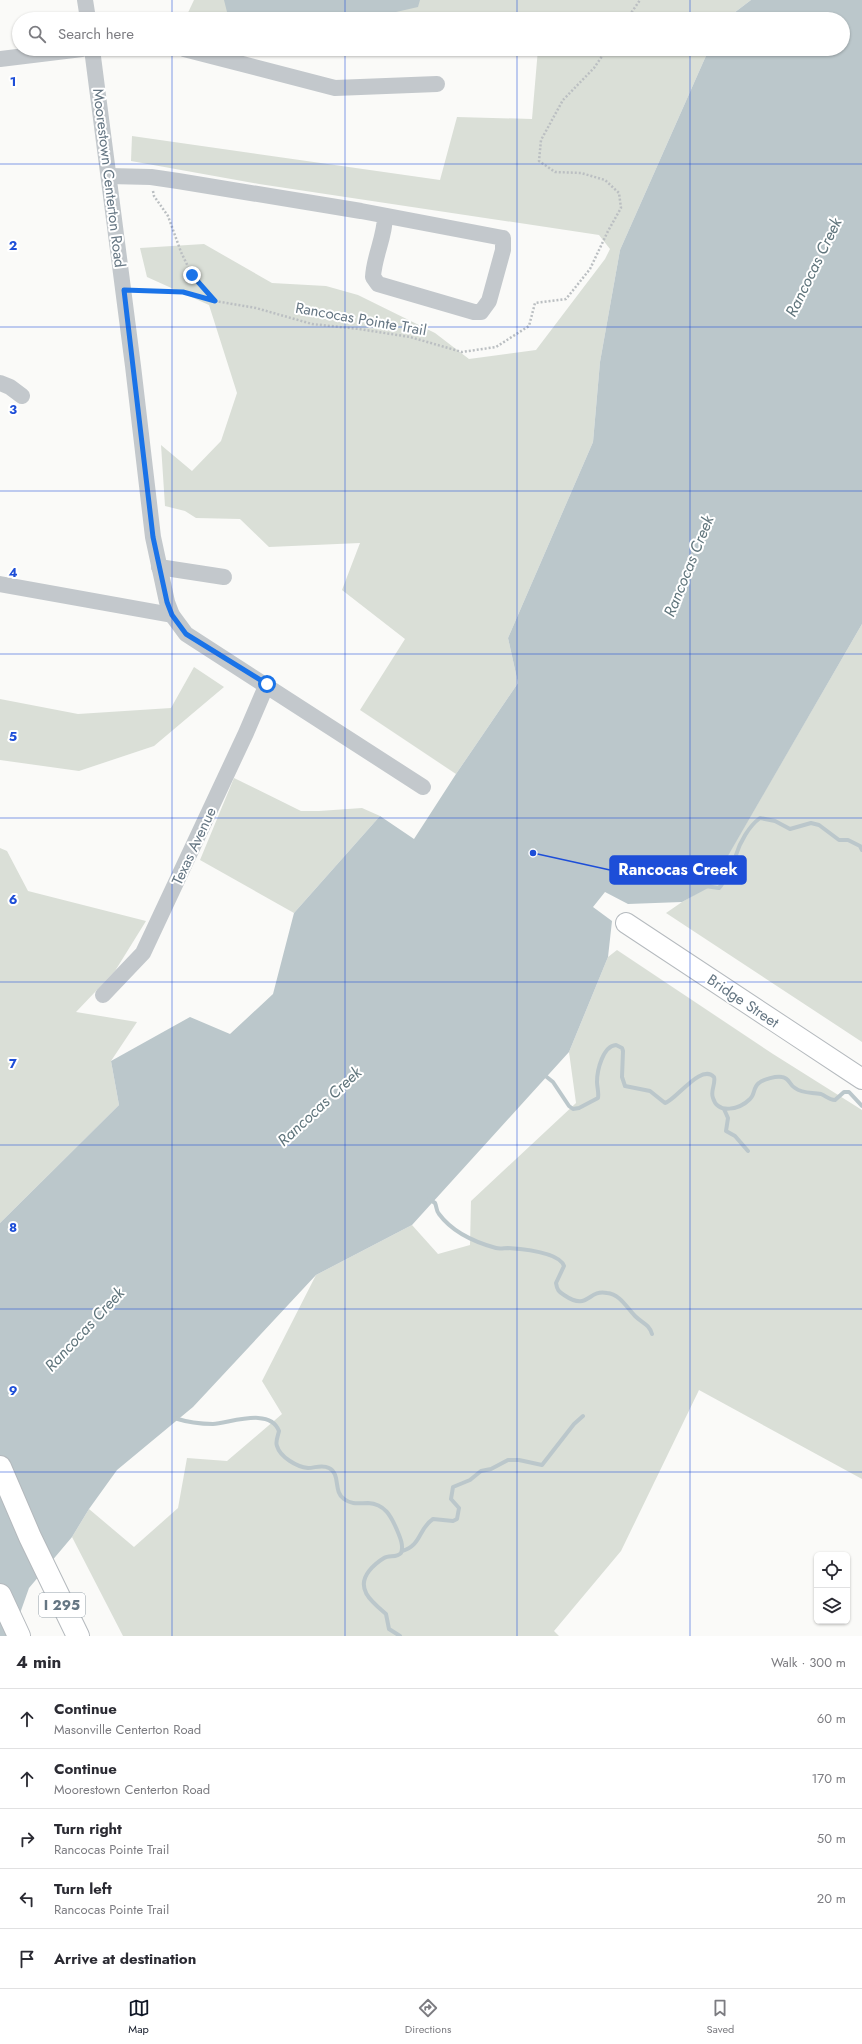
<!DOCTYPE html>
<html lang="en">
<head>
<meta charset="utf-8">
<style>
  :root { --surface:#fff; --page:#f2f2f3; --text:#2b2b33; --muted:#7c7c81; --line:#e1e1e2; --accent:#111827 }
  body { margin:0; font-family:Jost,sans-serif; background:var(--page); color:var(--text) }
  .controls { position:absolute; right:12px; bottom:12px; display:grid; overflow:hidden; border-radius:6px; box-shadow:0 1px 3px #0004 }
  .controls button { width:36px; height:36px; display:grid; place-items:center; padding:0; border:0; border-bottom:1px solid var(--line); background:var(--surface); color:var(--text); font:20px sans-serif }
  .stop { position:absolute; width:12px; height:12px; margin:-9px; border:3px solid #1a73e8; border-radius:50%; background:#fff }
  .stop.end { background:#1a73e8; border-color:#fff; box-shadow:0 1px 4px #0008 }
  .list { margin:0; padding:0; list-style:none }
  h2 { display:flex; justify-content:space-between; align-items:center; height:52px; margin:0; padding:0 16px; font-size:17px }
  h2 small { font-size:13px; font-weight:400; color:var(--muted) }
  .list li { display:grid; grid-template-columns:26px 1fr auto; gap:12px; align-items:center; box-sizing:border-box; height:60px; padding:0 16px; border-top:1px solid var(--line) }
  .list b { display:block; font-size:15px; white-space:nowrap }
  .list p { margin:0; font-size:13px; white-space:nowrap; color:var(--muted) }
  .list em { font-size:13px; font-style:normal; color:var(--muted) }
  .icon { flex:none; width:22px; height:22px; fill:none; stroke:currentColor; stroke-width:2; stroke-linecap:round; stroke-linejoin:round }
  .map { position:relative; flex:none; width:862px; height:1636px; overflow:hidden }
  .search { position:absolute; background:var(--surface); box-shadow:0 1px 3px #0004; left:12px; right:12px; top:12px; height:44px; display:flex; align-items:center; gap:10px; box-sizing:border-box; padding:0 14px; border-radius:22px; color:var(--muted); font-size:15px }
  .sheet { height:352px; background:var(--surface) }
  nav { display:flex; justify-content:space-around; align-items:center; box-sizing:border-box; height:56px; border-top:1px solid var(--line); background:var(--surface); font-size:11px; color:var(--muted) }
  nav a { display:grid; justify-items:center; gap:2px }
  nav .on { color:var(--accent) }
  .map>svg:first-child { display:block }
</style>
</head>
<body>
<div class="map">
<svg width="862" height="1636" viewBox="0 0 862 1636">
  <rect width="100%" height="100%" fill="#fafaf8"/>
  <g fill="#dadfd7">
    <path d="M 194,0 L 751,0 L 726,19 L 185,19 Z"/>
    <path d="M 538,49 L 709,49 L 620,250 L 600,362 L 593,442 L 508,638 L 518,683 L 456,774 L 360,710 L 405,639 L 342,590 L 360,543 L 269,547 L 240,519 L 196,518 L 185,511 L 165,506 L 161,445 L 192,471 L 221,441 L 237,393 L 209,305 L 147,277 L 140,248 L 204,244 L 272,283 L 326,286 L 358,295 L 435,333 L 469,359 L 536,350 L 605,259 L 610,249 L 599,235 L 259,184 L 131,161 L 132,136 L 440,180 L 457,117 L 532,119 Z"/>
    <path d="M 862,624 L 862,1042 L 666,913 L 682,902 L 710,886 Z"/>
    <path d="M 194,667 L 224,687 L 154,746 L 79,771 L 0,760 L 0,699 L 78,714 L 171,708 Z"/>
    <path d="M 234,778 L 301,811 L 319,811 L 362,808 L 380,816 L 294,913 L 200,860 Z"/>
    <path d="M 0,848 L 7,851 L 28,891 L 146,921 L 115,971 L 76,1012 L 137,1022 L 111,1061 L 119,1105 L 0,1223 Z"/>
    <path d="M 617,950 L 773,1054 L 862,1110 L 862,1479 L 699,1390 L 621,1551 L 554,1631 L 559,1636 L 123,1636 L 72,1537 L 89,1509 L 134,1547 L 178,1508 L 187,1458 L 227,1461 L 282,1414 L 262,1381 L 316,1275 L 412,1225 L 438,1254 L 470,1245 L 471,1201 L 576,1103 L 569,1052 L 608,957 Z"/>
  </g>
  <g fill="#bbc7cb">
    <path d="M 224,0 L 420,0 L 418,7 L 396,12 L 381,13 L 371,19 L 258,19 L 250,16 L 232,19 L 228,16 Z"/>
    <path d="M 751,0 L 862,0 L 862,624 L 710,887 L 682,902 L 628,904 L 605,892 L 593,907 L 612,921 L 608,957 L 569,1052 L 412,1225 L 316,1275 L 193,1407 L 117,1470 L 89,1509 L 72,1537 L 29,1588 L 12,1636 L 0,1636 L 0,1223 L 119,1105 L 111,1061 L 190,1017 L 230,1034 L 273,994 L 294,913 L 380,816 L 414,839 L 456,774 L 518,683 L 508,638 L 593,442 L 600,362 L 620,250 L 709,49 L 843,49 L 843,19 L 726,19 Z"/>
  </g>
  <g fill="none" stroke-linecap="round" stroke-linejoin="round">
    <g stroke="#bbc7cb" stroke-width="4">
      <path d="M 705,886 L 719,888 C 729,878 722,869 739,866 L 740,863 L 736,855 C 740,842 749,826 760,818 L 775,821 L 790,829 L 811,823 L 819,825 L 839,840 L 848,840 L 860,846 L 862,850"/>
      <path d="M 543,1074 L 553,1082 L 569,1106 L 573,1109 L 579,1108 L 598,1098 C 599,1092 597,1087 597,1082 C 597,1070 603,1046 616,1045 L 622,1048 L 623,1051 L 622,1077 L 625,1086 L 650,1091 L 665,1103 C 676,1100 701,1063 714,1077 C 716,1084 710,1091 713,1098 C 718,1115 740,1109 750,1099 C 755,1095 753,1087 759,1083 C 764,1079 776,1076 782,1077 C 790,1078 789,1085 795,1088 C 803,1094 812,1092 821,1094 C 826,1096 829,1100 835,1100 L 844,1092 L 849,1092 L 862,1106"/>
      <path d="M 724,1109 L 728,1118 L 726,1131 L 735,1136 L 748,1151"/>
      <path d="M 429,1199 L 435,1203 C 437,1207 436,1211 439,1214 C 453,1233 474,1242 496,1248 C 500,1249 504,1248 508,1248 C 522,1249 559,1252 564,1266 L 556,1283 C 557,1290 559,1292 564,1295 C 589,1312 587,1289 607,1293 C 620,1294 627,1308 635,1316 C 642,1323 649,1324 652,1334"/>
      <path d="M 174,1418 C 187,1422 200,1424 213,1424 C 230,1423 270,1407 279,1431 C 278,1436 275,1442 277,1446 C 280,1457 297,1467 308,1468 C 315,1468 322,1464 329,1468 C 341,1474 333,1492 344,1499 C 352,1505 359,1503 368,1503 C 385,1504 391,1516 397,1530 C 400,1537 404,1546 401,1553 C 397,1558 389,1555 384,1558 C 379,1561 373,1566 369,1571 C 355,1589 372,1602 386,1614 L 389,1629 L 400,1636"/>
      <path d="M 402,1551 C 422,1545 418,1529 433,1519 L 453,1521 L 457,1519 L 459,1508 L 451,1499 L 453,1487 L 470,1480 L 481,1471 L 491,1469 L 508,1460 L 519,1460 L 542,1465 L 574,1424 L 583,1416"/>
    </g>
    <g stroke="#b5babe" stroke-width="22">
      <path id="major" d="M 626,923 L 862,1079"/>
    </g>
    <g stroke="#b4b9bd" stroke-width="24">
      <g id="highway">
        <path d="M 0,1467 L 30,1537 L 78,1636"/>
        <path d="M 0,1595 L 19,1636"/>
      </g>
    </g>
    <g stroke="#bbbfc2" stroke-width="2.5" stroke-dasharray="2 2" stroke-linecap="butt">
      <path d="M 627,19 L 640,0"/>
      <path d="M 153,191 L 154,196 L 168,216 L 181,252 L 192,275 L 215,301"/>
      <path d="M 136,290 L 183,292 L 215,301 L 256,308 L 312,324 L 359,329 L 410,337 L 462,352 L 496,347 L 529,326 L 535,303 L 566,299 L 590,269 L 608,231 L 621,208 L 619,193 L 605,180 L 581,173 L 555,172 L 539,161 L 541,140 L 563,100 L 594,68 L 607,49"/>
    </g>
    <g stroke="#c3c8cc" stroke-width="16">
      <path d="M 85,0 L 88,19"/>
      <path d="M 92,49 L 133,366 L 153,537 L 167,602 L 172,615 L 186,634 L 423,787"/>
      <path d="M 184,49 L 335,88 L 437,84"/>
      <path d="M 0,59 L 82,49"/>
      <path d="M 109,176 L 151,177 L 178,181 L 361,211 C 409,220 456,229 503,238 L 503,250 L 489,301 L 481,312 L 474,312 L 378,284 L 373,277 C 374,256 385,237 385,216"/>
      <path d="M 0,383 L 10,387 L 22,396"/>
      <path d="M 159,567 L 224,577"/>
      <path d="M 0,584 L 172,615"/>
      <path d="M 103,995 L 143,953 L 246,733 L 267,684"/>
    </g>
    <use href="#major" stroke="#fff" stroke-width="20"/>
    <use href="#highway" stroke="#fff" stroke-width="22"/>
  </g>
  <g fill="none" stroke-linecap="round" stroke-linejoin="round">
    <path stroke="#1a73e8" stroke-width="5" d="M 192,275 L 215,301 L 183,292 L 124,290 L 153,537 L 167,602 L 172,615 L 186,634 L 267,684"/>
  </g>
  <path fill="none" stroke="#1d4ed8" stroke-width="1" stroke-opacity="0.55" d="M 172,0 L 172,19M 345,0 L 345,19M 517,0 L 517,19M 690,0 L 690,19M 172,49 L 172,1636M 345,49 L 345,1636M 517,49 L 517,1636M 690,49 L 690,1636M 0,164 L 862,164M 0,327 L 862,327M 0,491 L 862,491M 0,654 L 862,654M 0,818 L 862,818M 0,982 L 862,982M 0,1145 L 862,1145M 0,1309 L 862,1309M 0,1472 L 862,1472"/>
  <g text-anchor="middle" stroke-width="4" stroke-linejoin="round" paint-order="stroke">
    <rect fill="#fff" stroke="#939fa8" stroke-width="1" x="39" y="1593" width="46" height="24" rx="3"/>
    <g font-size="14" font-weight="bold" fill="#657683">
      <text x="62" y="1610">I 295</text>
    </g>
    <g font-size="15" fill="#657683" stroke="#fff">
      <text transform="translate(109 178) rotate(83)" y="5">Moorestown Centerton Road</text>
      <text transform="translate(361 319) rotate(10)" y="5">Rancocas Pointe Trail</text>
      <text transform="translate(194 846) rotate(-65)" y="5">Texas Avenue</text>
      <text transform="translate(743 1001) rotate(34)" y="5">Bridge Street</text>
    </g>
    <g font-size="16" font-style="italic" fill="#60757c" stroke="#fff">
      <text transform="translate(813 267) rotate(-64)" y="6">Rancocas Creek</text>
      <text transform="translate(688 566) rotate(-68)" y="6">Rancocas Creek</text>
      <text transform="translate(319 1106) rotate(-43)" y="6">Rancocas Creek</text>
      <text transform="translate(84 1329) rotate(-47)" y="6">Rancocas Creek</text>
    </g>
  </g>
  <g font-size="13" text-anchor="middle" font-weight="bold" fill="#1d4ed8" stroke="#fff" stroke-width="4" stroke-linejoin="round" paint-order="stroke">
    <text x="13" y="86">1</text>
    <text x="13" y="250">2</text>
    <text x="13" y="414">3</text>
    <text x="13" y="577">4</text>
    <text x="13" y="741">5</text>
    <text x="13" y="904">6</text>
    <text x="13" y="1068">7</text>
    <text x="13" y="1232">8</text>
    <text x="13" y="1395">9</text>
  </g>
  <path fill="none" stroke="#1d4ed8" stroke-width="1.5" d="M533 853L610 870"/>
  <circle fill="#1d4ed8" stroke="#fff" stroke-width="1.5" cx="533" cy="853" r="4"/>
  <rect fill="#1d4ed8" stroke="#1d4ed8" stroke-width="1.5" x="610" y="856" width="136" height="28" rx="4"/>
  <g font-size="16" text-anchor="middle" font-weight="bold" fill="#fff">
    <text x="678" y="875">Rancocas Creek</text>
  </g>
</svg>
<div class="controls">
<button><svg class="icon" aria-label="locate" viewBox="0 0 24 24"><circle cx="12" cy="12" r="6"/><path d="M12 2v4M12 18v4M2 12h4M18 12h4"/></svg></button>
<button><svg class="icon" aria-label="layers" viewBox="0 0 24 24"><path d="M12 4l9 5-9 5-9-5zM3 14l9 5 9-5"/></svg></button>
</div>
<div class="stop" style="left:267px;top:684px"></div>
<div class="stop end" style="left:192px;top:275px"></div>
<div class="search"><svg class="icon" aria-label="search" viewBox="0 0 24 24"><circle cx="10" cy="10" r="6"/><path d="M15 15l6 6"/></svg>Search here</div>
</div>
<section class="sheet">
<h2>4 min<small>Walk · 300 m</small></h2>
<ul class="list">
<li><svg class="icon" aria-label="ahead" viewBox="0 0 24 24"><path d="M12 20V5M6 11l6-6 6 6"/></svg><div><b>Continue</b><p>Masonville Centerton Road</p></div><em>60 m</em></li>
<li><svg class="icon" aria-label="ahead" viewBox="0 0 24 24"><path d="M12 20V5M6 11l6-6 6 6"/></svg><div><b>Continue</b><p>Moorestown Centerton Road</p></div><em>170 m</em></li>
<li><svg class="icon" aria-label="right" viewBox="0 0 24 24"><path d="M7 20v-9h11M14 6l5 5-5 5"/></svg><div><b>Turn right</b><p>Rancocas Pointe Trail</p></div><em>50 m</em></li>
<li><svg class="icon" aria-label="left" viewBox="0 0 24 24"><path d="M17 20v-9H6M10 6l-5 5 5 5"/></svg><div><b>Turn left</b><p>Rancocas Pointe Trail</p></div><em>20 m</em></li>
<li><svg class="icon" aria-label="arrive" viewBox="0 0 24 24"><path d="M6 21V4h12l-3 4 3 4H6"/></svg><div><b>Arrive at destination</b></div></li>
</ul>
</section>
<nav>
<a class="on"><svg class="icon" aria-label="map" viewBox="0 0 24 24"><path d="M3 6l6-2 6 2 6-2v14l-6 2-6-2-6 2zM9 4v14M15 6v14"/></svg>Map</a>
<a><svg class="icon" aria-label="directions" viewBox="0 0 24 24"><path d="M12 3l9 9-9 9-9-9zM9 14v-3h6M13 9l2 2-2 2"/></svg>Directions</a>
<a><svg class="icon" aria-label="saved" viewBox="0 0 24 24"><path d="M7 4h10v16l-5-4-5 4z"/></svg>Saved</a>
</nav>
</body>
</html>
